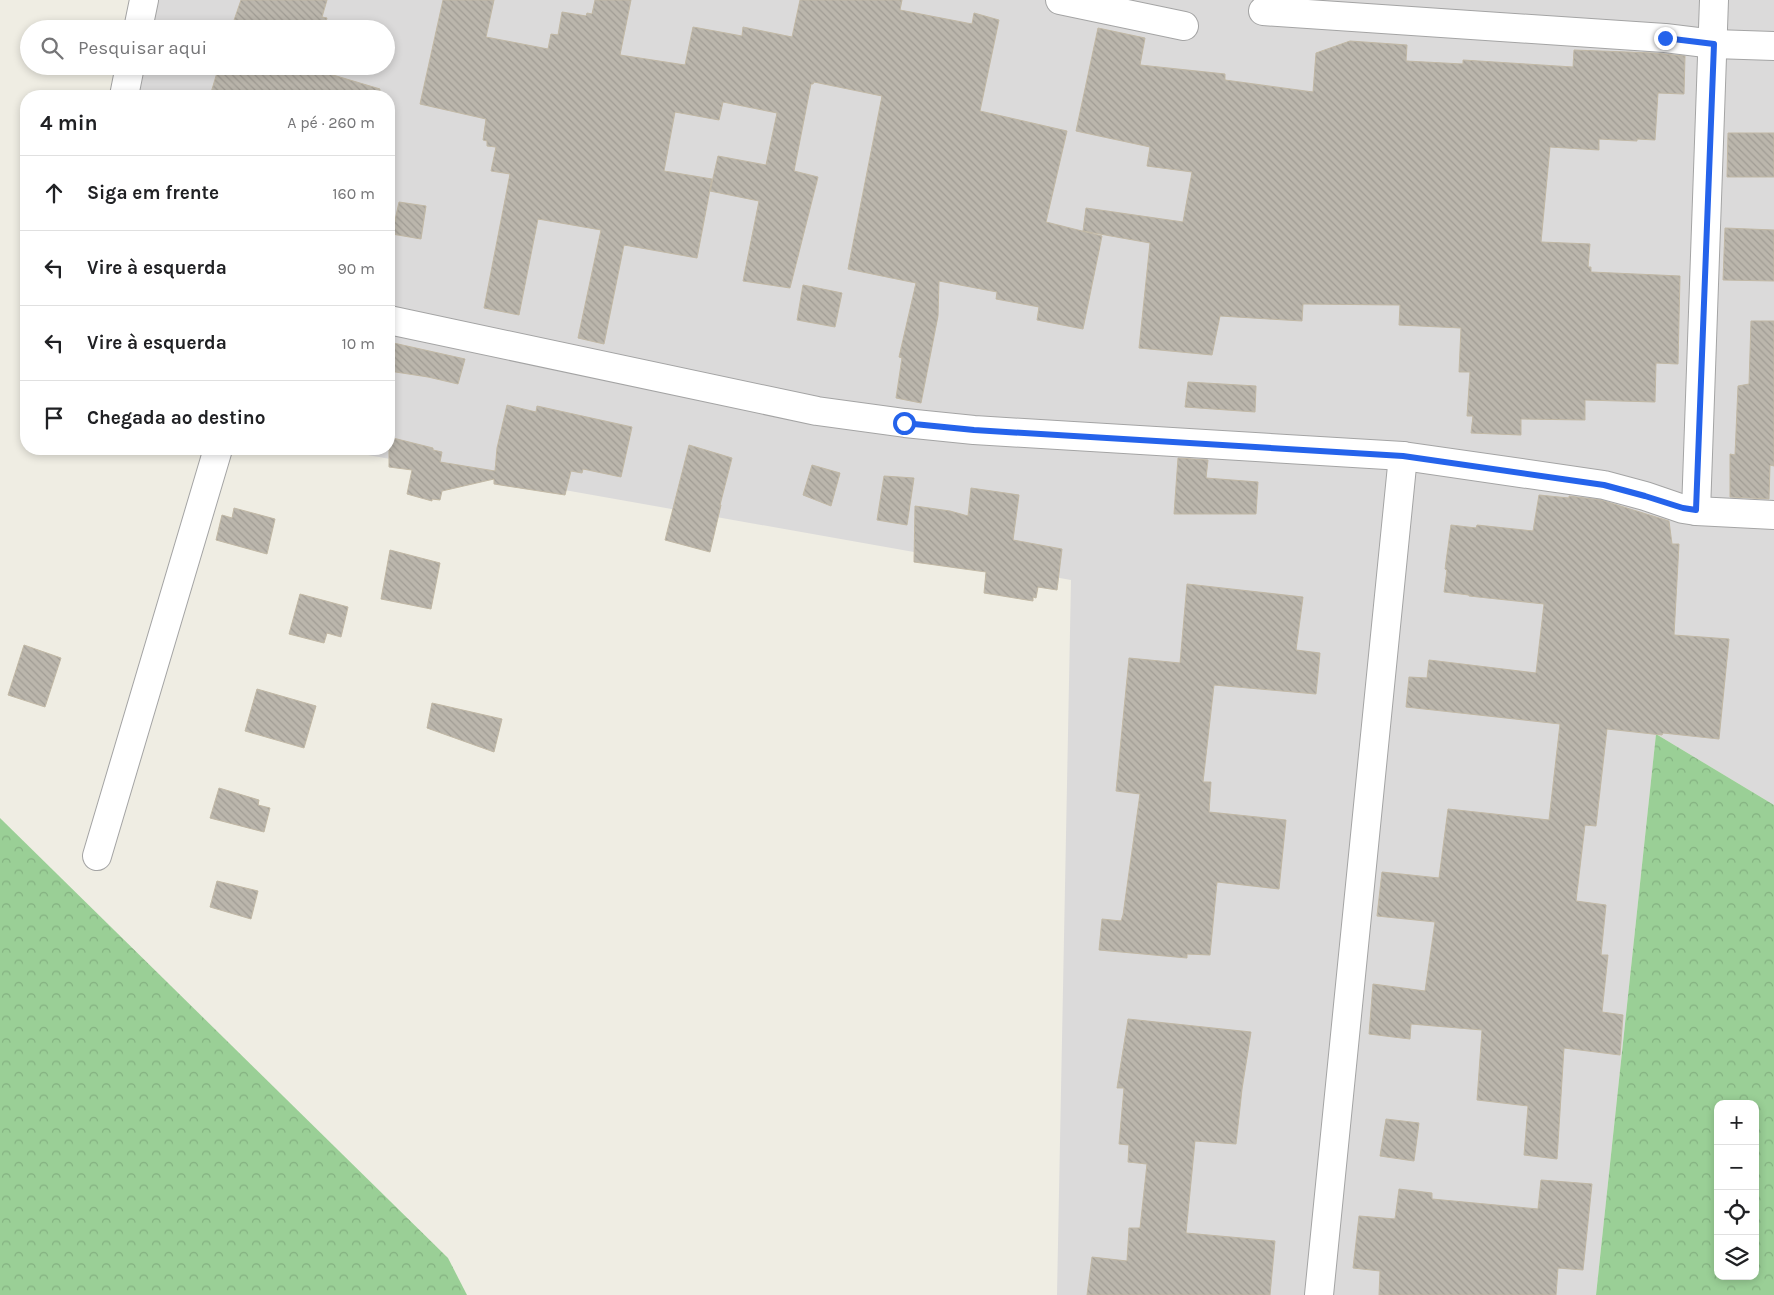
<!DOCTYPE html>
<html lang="pt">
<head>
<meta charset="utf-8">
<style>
  :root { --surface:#fff; --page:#f2f2f2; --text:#202124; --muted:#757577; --line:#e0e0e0 }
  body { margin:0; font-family:Karla,sans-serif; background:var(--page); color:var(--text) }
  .controls { position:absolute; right:15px; bottom:15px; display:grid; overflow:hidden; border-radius:10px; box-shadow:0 2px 8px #0003 }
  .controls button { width:45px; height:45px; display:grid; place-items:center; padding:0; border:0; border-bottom:1px solid var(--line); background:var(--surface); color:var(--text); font:25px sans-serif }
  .stop { position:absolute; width:15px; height:15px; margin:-11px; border:4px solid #2563eb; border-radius:50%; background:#fff }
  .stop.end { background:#2563eb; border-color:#fff; box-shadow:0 1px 5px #0008 }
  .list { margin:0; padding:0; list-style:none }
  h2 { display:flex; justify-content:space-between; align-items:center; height:65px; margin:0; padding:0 20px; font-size:21px }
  h2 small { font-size:16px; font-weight:400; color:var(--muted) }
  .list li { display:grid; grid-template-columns:32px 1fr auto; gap:15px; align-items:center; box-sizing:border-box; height:75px; padding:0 20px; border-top:1px solid var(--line) }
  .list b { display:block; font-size:19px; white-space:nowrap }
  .list em { font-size:16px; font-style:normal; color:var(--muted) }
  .icon { flex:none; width:28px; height:28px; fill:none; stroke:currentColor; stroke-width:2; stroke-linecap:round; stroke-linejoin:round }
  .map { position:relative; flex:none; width:1774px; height:1295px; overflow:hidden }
  .search { position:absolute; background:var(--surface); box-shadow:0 2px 8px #0003; left:20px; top:20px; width:375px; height:55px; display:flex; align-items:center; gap:12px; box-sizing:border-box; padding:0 18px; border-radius:28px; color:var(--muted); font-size:19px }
  .panel { position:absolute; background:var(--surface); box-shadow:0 2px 8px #0003; left:20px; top:90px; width:375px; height:365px; border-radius:20px }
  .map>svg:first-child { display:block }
</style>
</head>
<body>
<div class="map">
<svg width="1774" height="1295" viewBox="0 0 1774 1295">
  <defs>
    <pattern id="forest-crowns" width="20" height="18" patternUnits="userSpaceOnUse" patternTransform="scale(1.25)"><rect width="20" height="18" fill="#9acf96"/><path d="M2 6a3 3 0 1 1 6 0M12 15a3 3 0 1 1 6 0" fill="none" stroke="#84b181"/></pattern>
    <pattern id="building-back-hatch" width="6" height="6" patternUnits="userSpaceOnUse" patternTransform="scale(1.25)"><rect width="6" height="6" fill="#bbb6ac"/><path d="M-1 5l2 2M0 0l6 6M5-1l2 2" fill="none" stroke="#a09c94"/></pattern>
  </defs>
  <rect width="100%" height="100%" fill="#efede3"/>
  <path fill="#dbdada" d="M 134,0 L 1774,0 L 1774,805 L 1656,734 L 1596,1295 L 1057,1295 L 1071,580 L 334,449 L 389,449 L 389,96 L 111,96 L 118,66 L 386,66 L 386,29 L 127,29 Z"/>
  <g fill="url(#forest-crowns)" fill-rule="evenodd">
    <path d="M 1656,734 L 1774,805 L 1774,1295 L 1596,1295 ZM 1718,1104 L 1755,1104 L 1755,1276 L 1718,1276 Z"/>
    <path d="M 0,818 L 448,1258 L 467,1295 L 0,1295 Z"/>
  </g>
  <g fill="url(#building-back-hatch)" stroke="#c1b8a5">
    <path d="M 241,0 L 327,0 L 322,17 L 327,18 L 324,29 L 231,29 Z"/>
    <path d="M 443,0 L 494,0 L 486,37 L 548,49 L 551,34 L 558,35 L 562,12 L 586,16 L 587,13 L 592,14 L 595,0 L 631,0 L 620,55 L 685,65 L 693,27 L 742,36 L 743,27 L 792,37 L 800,0 L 902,0 L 900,10 L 972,24 L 974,13 L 999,20 L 980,111 L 1067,131 L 1046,222 L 1102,236 L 1083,329 L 1037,320 L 1039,307 L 996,299 L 997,292 L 939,281 L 938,316 L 921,403 L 896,398 L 902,358 L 899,357 L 916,283 L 848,269 L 882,96 L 814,82 L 813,84 L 811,84 L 794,171 L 818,177 L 790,288 L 743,281 L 759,201 L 710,191 L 718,156 L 766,165 L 777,113 L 723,102 L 719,120 L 675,112 L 664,171 L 712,179 L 697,258 L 624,245 L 604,344 L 578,338 L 601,230 L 538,219 L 519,315 L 484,308 L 510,174 L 491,171 L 496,147 L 487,146 L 487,141 L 483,140 L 486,119 L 420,104 Z"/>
    <path d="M 1098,28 L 1145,38 L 1140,65 L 1225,74 L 1225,80 L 1313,92 L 1316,53 L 1350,41 L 1407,45 L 1406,61 L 1463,64 L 1463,60 L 1573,67 L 1574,50 L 1654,53 L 1685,56 L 1684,94 L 1658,93 L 1655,140 L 1637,139 L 1637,141 L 1599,139 L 1599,150 L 1550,147 L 1541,242 L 1590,244 L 1588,267 L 1591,267 L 1591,272 L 1680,276 L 1678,364 L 1656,363 L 1655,402 L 1585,400 L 1585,420 L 1521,419 L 1521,435 L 1471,433 L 1473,416 L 1467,416 L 1470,372 L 1459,372 L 1461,328 L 1399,325 L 1400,305 L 1303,304 L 1302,321 L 1220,316 L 1212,355 L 1139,348 L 1150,243 L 1083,231 L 1086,208 L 1183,222 L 1192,172 L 1147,166 L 1150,147 L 1076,131 Z"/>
    <path d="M 219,66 L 313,66 L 313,69 L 380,89 L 379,96 L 210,96 Z"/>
    <path d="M 1728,133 L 1774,133 L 1774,177 L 1727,177 Z"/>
    <path d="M 399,202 L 426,206 L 421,239 L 392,234 Z"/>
    <path d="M 1725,228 L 1774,230 L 1774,281 L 1723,280 Z"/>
    <path d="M 803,285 L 842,293 L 835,327 L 797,320 Z"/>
    <path d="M 1751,321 L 1774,321 L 1774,466 L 1770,465 L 1769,499 L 1730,497 L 1730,454 L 1735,455 L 1738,386 L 1749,384 Z"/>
    <path d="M 389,342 L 465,359 L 458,384 L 428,377 L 389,371 Z"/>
    <path d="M 1188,382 L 1256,386 L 1255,412 L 1185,407 Z"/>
    <path d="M 507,405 L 536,412 L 537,406 L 632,427 L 621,477 L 583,469 L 582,473 L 571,471 L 565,495 L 494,484 L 494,479 L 442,491 L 440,500 L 432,499 L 432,501 L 407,494 L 412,470 L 389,467 L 389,437 L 433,448 L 433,450 L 442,452 L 440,462 L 495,471 L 497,448 Z"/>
    <path d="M 689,445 L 732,458 L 720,505 L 721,505 L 710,552 L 665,540 Z"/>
    <path d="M 1178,458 L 1208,460 L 1206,478 L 1258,482 L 1256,514 L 1174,514 Z"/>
    <path d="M 812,465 L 840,473 L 831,506 L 803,495 Z"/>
    <path d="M 884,476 L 914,478 L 907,525 L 877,520 Z"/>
    <path d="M 971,488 L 1019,495 L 1013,540 L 1062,549 L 1057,590 L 1038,587 L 1036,598 L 1033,597 L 1033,601 L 984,593 L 986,572 L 914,562 L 915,506 L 950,511 L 968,516 Z"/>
    <path d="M 1539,495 L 1569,498 L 1569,496 L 1601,500 L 1669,521 L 1672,544 L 1679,544 L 1674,635 L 1729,639 L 1719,739 L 1663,733 L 1662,735 L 1607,729 L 1596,826 L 1585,825 L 1576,901 L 1606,905 L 1601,955 L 1608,955 L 1602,1012 L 1623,1015 L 1620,1055 L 1564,1048 L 1557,1159 L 1524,1155 L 1528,1106 L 1477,1100 L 1482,1030 L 1411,1024 L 1410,1039 L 1369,1034 L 1373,984 L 1425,991 L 1435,922 L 1377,916 L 1382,872 L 1439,878 L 1448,809 L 1549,820 L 1560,724 L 1406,707 L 1409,677 L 1427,678 L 1429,660 L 1536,673 L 1544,604 L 1469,596 L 1469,595 L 1444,592 L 1447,570 L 1445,569 L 1451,525 L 1476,528 L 1477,525 L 1533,531 Z"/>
    <path d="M 234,508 L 275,519 L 267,554 L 216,540 L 222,515 L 232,518 Z"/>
    <path d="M 390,550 L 440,563 L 431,609 L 381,599 Z"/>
    <path d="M 1187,584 L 1303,597 L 1296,650 L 1320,653 L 1316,694 L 1214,685 L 1203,782 L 1211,782 L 1209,812 L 1286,820 L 1279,889 L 1217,882 L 1210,955 L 1187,954 L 1187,958 L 1099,950 L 1102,919 L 1121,921 L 1123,915 L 1140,794 L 1116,791 L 1129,658 L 1180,663 Z"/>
    <path d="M 300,594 L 348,607 L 341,637 L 327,633 L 324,643 L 289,634 Z"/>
    <path d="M 24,645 L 61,658 L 45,707 L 8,695 Z"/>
    <path d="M 257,689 L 316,706 L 304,748 L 245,731 Z"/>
    <path d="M 432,703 L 502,719 L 494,752 L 427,728 Z"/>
    <path d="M 219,788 L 259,800 L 258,805 L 270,808 L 264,832 L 210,818 Z"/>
    <path d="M 217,881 L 258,891 L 251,919 L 210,907 Z"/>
    <path d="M 1128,1019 L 1251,1032 L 1242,1089 L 1236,1144 L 1195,1141 L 1186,1233 L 1275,1241 L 1270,1295 L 1087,1295 L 1092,1257 L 1127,1261 L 1129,1228 L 1140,1228 L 1147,1164 L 1128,1162 L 1129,1145 L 1119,1144 L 1124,1088 L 1117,1088 Z"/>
    <path d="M 1386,1119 L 1419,1123 L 1414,1161 L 1380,1156 Z"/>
    <path d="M 1541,1180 L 1592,1184 L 1583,1270 L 1558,1268 L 1556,1295 L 1379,1295 L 1380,1271 L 1353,1268 L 1359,1216 L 1395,1219 L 1399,1189 L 1432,1193 L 1432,1199 L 1538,1209 Z"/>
  </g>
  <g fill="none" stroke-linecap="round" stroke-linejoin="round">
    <g stroke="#a4a4a4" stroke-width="30">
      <g id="minor">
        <path d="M 1060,0 L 1184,26"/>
        <path d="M 1263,11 L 1665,38 L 1714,44 L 1774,46"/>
        <path d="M 138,29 L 144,0"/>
        <path d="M 124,96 L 130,66"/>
        <path d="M 389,320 L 817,411 L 905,423 L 974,430 L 1403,456 L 1604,485 L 1645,496 L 1683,509 L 1696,511 L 1774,515"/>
        <path d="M 1696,511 L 1714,0"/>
        <path d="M 97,856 L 218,449"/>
        <path d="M 1319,1295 L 1403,456"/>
      </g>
    </g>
    <use href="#minor" stroke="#fff" stroke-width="28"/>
  </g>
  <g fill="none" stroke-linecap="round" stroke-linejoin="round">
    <path stroke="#2563eb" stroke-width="6" d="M 904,423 L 974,430 L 1403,456 L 1604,485 L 1645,496 L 1683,508 L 1696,510 L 1714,44 L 1665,38"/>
  </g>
</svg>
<div class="controls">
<button>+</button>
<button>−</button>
<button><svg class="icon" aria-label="locate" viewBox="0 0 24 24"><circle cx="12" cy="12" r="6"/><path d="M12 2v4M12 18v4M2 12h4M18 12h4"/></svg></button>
<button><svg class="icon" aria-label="layers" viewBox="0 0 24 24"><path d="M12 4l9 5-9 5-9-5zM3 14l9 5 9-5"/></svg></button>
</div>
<div class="stop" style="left:904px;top:423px"></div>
<div class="stop end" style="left:1665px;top:38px"></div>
<div class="search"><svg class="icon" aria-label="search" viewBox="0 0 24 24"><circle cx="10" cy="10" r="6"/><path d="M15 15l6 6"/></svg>Pesquisar aqui</div>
<section class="panel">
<h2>4 min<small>A pé · 260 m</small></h2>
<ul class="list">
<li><svg class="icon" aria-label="ahead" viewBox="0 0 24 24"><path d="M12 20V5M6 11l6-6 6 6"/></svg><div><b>Siga em frente</b></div><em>160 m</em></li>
<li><svg class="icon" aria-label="left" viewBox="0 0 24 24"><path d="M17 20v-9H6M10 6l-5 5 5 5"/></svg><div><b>Vire à esquerda</b></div><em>90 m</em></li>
<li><svg class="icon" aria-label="left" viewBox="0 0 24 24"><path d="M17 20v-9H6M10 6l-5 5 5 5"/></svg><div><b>Vire à esquerda</b></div><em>10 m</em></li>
<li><svg class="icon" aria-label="arrive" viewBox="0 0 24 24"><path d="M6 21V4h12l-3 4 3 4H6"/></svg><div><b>Chegada ao destino</b></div></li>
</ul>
</section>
</div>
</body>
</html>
